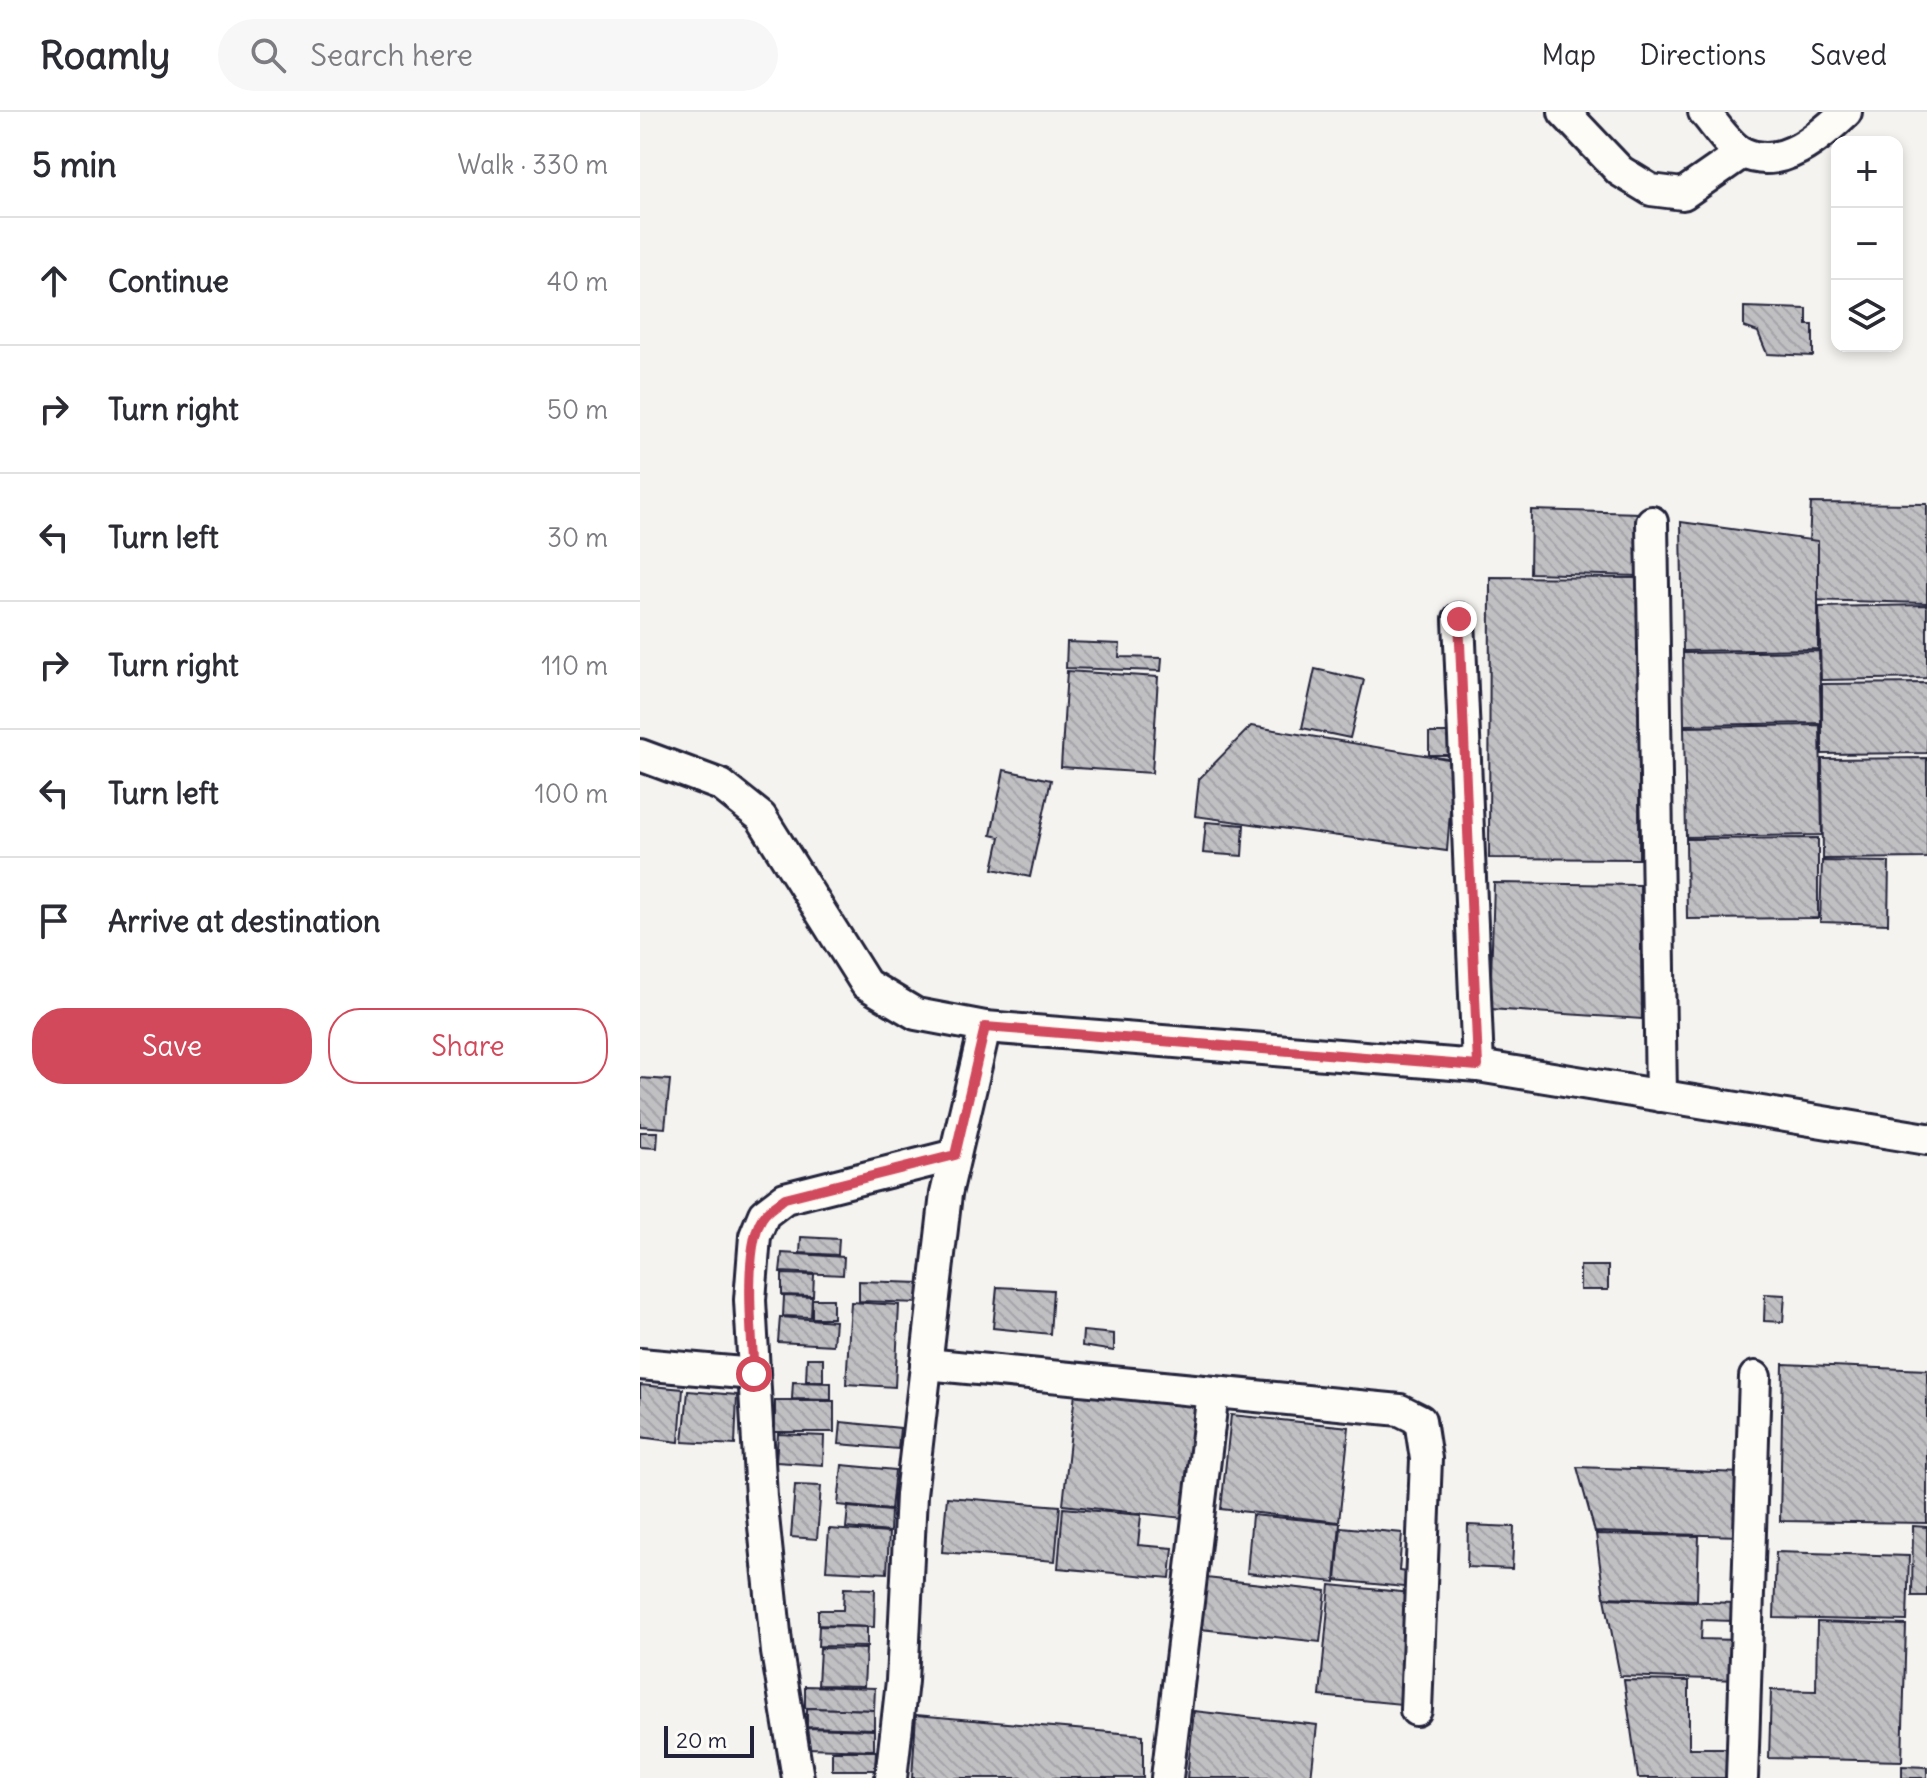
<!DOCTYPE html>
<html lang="en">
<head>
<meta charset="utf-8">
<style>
  :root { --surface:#fff; --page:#f7f7f7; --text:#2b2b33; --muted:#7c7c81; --line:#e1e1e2; --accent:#d1495b }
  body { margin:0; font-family:Delius,sans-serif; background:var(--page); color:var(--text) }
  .controls { position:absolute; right:24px; top:24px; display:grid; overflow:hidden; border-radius:16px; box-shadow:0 4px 12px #0003 }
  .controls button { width:72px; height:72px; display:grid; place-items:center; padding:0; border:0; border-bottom:2px solid var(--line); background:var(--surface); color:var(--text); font:40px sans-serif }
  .scale { position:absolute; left:24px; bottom:20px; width:90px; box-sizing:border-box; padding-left:8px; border:4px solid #22223b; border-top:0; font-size:22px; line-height:28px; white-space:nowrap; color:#22223b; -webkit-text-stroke:6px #fdfcf7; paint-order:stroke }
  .stop { position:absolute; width:24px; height:24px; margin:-18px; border:6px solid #d1495b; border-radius:50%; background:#fff }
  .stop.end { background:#d1495b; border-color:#fff; box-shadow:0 2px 8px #0008 }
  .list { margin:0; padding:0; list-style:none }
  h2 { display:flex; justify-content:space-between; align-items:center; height:104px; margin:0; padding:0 32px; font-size:34px }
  h2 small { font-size:26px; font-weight:400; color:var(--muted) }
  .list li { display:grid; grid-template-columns:52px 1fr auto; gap:24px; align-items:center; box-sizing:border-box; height:128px; padding:0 32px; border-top:2px solid var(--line) }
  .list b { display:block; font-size:30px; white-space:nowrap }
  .list em { font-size:26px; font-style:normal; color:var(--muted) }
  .actions { display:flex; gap:16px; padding:24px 32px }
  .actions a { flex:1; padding:18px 0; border:2px solid var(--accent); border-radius:32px; text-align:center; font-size:28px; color:var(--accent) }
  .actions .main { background:var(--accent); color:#fff }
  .icon { flex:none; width:44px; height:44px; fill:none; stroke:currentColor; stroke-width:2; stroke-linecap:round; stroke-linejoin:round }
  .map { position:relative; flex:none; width:1287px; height:1666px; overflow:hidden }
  header { display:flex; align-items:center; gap:48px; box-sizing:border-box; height:112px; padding:0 40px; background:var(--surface); border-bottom:2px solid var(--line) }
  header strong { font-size:38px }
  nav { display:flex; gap:44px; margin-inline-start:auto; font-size:28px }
  .search { width:560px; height:72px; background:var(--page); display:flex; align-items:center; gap:20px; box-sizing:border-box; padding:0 28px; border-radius:44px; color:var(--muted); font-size:30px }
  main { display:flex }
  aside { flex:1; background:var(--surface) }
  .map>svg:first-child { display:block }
</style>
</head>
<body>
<header>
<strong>Roamly</strong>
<div class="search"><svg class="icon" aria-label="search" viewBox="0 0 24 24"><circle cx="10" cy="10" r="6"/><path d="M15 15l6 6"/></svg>Search here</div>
<nav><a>Map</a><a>Directions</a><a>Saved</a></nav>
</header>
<main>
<aside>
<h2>5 min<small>Walk · 330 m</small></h2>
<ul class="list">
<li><svg class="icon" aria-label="ahead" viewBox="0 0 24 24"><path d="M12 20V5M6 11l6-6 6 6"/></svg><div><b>Continue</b></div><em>40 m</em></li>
<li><svg class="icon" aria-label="right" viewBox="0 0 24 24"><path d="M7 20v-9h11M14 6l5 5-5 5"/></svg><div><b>Turn right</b></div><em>50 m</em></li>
<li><svg class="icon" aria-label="left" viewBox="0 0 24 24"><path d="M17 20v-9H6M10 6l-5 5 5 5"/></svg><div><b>Turn left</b></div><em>30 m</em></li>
<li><svg class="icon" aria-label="right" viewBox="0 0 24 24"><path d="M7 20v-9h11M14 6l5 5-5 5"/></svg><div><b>Turn right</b></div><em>110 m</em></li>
<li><svg class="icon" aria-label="left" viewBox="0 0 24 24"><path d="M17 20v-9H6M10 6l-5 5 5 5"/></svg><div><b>Turn left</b></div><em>100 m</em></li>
<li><svg class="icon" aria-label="arrive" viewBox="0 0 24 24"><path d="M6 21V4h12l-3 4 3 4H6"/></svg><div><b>Arrive at destination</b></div></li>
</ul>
<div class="actions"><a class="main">Save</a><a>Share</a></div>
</aside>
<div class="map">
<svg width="1287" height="1666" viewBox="0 0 1287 1666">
  <defs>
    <pattern id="building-back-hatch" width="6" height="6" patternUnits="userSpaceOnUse" patternTransform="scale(2)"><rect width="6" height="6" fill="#c0bfc2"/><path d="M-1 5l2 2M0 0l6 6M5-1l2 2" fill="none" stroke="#a5a4a8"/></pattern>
  </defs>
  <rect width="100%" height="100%" fill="#f4f3ef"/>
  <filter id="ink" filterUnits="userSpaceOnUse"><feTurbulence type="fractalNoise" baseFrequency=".0125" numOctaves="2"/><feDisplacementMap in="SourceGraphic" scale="16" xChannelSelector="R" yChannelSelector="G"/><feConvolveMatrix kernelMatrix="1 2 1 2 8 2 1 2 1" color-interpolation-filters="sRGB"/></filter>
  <g filter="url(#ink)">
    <g fill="url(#building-back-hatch)" stroke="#22223b" stroke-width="2">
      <path d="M 1104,195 L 1167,197 L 1167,213 L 1173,213 L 1173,244 L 1127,242 L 1118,220 L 1104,215 Z"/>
      <path d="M 1171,391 L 1287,392 L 1287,491 L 1166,488 Z"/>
      <path d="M 891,398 L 1001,401 L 999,464 L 890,461 Z"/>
      <path d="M 1041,410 L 1178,429 L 1178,537 L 1043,539 Z"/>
      <path d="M 850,465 L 1000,466 L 999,747 L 849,746 Z"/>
      <path d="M 1287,493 L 1287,566 L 1181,568 L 1179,495 Z"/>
      <path d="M 427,530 L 480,532 L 479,545 L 522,546 L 521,559 L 426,556 Z"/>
      <path d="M 1179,539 L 1181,611 L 1044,613 L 1043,541 Z"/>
      <path d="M 675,557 L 724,568 L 710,626 L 662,616 Z"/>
      <path d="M 427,559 L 518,565 L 512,661 L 421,655 Z"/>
      <path d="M 1287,571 L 1287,641 L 1182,642 L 1182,572 Z"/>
      <path d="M 1180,613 L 1182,723 L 1046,725 L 1044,615 Z"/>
      <path d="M 611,614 L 814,648 L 807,739 L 555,704 L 559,667 Z"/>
      <rect x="789" y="621" width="24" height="22"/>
      <path d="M 1287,646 L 1287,746 L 1183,747 L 1182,647 Z"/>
      <path d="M 364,658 L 411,668 L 390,765 L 353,757 L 360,725 L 351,723 Z"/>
      <path d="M 566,710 L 604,713 L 602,744 L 563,741 Z"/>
      <path d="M 1178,726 L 1178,806 L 1047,807 L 1046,727 Z"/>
      <path d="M 1182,749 L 1249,750 L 1248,812 L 1180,810 Z"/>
      <path d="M 854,771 L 1000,773 L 1002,907 L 850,897 Z"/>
      <path d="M 0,966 L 30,968 L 25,1016 L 0,1014 Z"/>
      <path d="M 0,1020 L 18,1020 L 17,1036 L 0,1035 Z"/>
      <path d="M 161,1125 L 199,1127 L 198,1143 L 160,1141 Z"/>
      <path d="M 142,1141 L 204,1145 L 203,1163 L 140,1160 Z"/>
      <rect x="940" y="1154" width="28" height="24"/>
      <path d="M 142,1162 L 174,1163 L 173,1184 L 142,1183 Z"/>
      <path d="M 219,1169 L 281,1171 L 280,1191 L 219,1189 Z"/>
      <path d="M 357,1175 L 413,1178 L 410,1222 L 353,1216 Z"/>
      <path d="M 1125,1182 L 1145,1183 L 1143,1210 L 1124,1209 Z"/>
      <path d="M 144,1184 L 172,1185 L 171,1205 L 143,1204 Z"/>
      <rect x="172" y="1187" width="21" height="19"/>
      <path d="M 211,1190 L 259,1193 L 255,1275 L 206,1272 Z"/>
      <path d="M 140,1205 L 195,1209 L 193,1233 L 138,1230 Z"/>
      <path d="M 443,1219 L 474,1222 L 474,1239 L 442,1234 Z"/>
      <path d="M 167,1246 L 183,1246 L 183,1269 L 166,1269 Z"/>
      <path d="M 1143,1252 L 1287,1258 L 1287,1411 L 1140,1409 Z"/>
      <path d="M 153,1270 L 191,1271 L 191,1288 L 152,1287 Z"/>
      <path d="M 0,1273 L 43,1277 L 39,1330 L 0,1325 Z"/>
      <path d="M 48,1279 L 97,1283 L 95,1333 L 43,1330 Z"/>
      <path d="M 435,1281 L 555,1294 L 543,1406 L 423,1393 Z"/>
      <rect x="135" y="1289" width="59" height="31"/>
      <path d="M 591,1303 L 709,1315 L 699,1410 L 581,1397 Z"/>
      <path d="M 201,1310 L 260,1316 L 258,1337 L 199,1332 Z"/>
      <path d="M 138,1322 L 184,1324 L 183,1353 L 136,1350 Z"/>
      <path d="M 202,1353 L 255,1358 L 251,1398 L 198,1393 Z"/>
      <path d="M 937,1355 L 1102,1361 L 1100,1424 L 955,1420 Z"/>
      <path d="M 155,1373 L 181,1374 L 177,1427 L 151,1425 Z"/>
      <path d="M 307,1385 L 420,1394 L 415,1449 L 302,1440 Z"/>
      <path d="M 208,1395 L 251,1399 L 250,1420 L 206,1416 Z"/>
      <path d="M 423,1396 L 501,1403 L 498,1433 L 533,1436 L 530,1466 L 418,1456 Z"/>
      <path d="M 612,1403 L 700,1411 L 695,1470 L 607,1461 Z"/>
      <path d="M 828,1413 L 874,1415 L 872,1457 L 827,1455 Z"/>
      <path d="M 1273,1414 L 1287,1415 L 1287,1484 L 1272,1484 Z"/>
      <path d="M 701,1415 L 762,1421 L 759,1459 L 775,1461 L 773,1476 L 696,1468 Z"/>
      <path d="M 189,1417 L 249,1421 L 247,1461 L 186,1458 Z"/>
      <path d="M 956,1422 L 1059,1424 L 1057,1488 L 964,1485 Z"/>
      <path d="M 1136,1440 L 1269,1444 L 1267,1509 L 1134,1506 Z"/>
      <path d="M 566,1466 L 686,1479 L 680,1530 L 561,1517 Z"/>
      <path d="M 690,1473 L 771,1481 L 761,1592 L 680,1584 Z"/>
      <path d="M 204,1476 L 235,1477 L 234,1515 L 178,1513 L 178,1498 L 203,1498 Z"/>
      <path d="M 965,1486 L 1093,1491 L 1093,1509 L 1062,1508 L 1061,1527 L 1098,1528 L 1098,1568 L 980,1564 Z"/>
      <path d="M 1177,1510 L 1266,1513 L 1262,1649 L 1129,1646 L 1131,1578 L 1176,1579 Z"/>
      <path d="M 179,1514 L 227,1515 L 227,1535 L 178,1534 Z"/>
      <path d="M 180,1536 L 226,1537 L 224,1574 L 178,1573 Z"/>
      <path d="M 984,1568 L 1049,1569 L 1049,1636 L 1088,1636 L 1088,1666 L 998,1666 Z"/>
      <path d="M 165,1574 L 235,1576 L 234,1598 L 165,1596 Z"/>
      <path d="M 167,1596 L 234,1598 L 234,1617 L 167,1615 Z"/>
      <path d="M 554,1599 L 677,1613 L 671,1666 L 547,1666 Z"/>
      <path d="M 276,1603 L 503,1623 L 503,1666 L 272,1666 Z"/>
      <path d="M 166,1616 L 234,1618 L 234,1638 L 166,1636 Z"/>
      <path d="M 192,1639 L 236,1639 L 235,1658 L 192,1658 Z"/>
      <path d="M 1262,1654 L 1287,1655 L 1287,1666 L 1262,1666 Z"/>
    </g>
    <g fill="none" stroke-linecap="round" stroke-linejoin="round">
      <g stroke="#22223b" stroke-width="36">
        <g id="minor">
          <path d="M 924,0 L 980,59 L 1011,78 L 1043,82 L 1102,41"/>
          <path d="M 1064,0 C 1074,11 1089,35 1103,41 C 1142,59 1179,25 1206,0"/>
          <path d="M 1012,410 L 1021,984"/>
          <path d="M 819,507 L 838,954"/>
          <path d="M 0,643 L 81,673 L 121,705 L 226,872 L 276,902 L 345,915"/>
          <path d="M 0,1252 L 114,1262"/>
          <path d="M 286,1252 L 760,1298 L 780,1308 L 786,1347 L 776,1598"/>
          <path d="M 158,1666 L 137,1540 L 121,1385 L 110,1188 L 115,1124 L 124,1102 L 145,1086 L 315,1043"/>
          <path d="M 251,1666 L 262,1569 L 271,1383 L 306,1082 L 345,915 L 838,954 L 1287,1027"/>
          <path d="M 527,1666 L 573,1280"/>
          <path d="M 1102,1666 L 1115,1265"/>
        </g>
      </g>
      <use href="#minor" stroke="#fdfcf7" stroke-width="30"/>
    </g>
  </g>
  <g fill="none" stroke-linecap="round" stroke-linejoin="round" filter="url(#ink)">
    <path stroke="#d1495b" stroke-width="10" d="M 114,1262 C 112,1226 102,1128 125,1102 C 130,1096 139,1091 145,1086 L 315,1043 L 345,915 L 838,954 L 819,507"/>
  </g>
</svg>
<div class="controls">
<button>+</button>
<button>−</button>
<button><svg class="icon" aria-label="layers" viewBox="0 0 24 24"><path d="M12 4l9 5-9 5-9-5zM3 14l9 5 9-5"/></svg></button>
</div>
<div class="scale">20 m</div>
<div class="stop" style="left:114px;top:1262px"></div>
<div class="stop end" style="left:819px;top:507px"></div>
</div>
</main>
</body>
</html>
